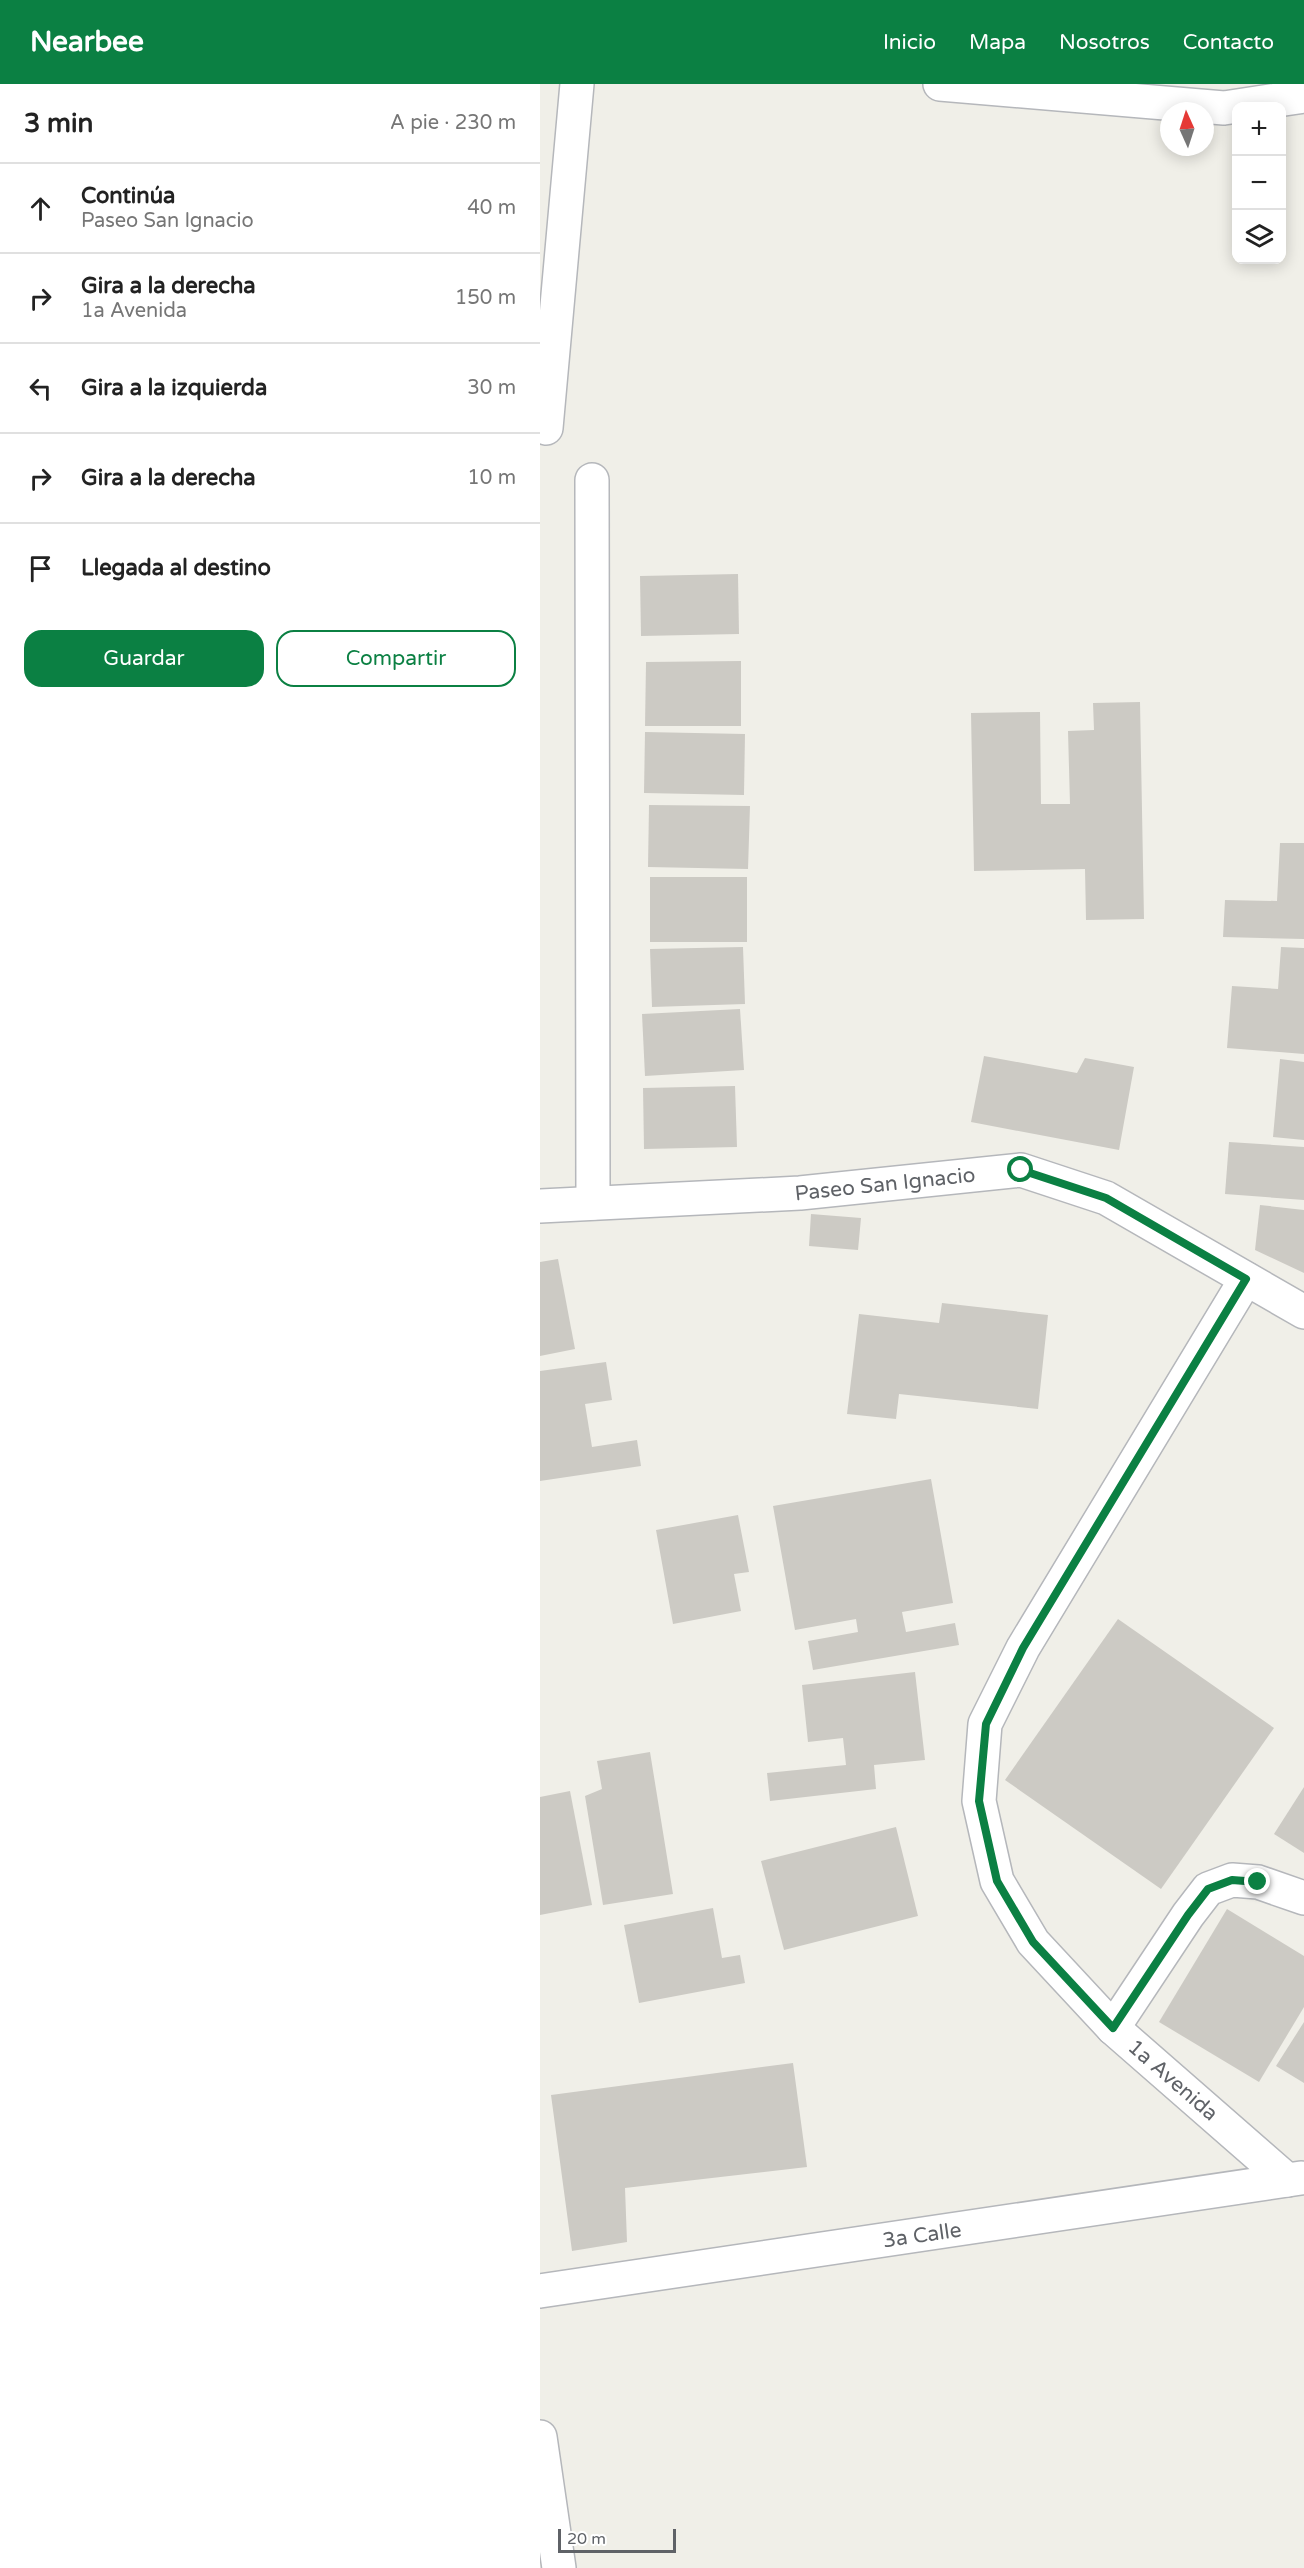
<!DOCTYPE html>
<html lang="es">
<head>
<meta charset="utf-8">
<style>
  :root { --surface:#fff; --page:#f2f2f2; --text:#222; --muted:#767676; --line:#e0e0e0; --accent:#0b8043 }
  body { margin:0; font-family:"Varela Round",sans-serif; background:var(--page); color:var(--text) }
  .controls { position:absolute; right:18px; top:18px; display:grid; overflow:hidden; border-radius:12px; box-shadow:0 3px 15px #0003 }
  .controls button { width:54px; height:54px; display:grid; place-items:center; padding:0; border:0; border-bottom:2px solid var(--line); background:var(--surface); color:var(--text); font:30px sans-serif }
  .compass { position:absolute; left:620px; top:18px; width:54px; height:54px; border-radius:50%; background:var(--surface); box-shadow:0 3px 15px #0003; rotate:357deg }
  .scale { position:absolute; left:18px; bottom:15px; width:118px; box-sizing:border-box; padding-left:6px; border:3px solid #5f6267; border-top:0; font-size:16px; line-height:21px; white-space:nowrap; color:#5f6267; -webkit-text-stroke:4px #fff; paint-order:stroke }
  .stop { position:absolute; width:18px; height:18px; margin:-14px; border:4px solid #0b8043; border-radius:50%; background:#fff }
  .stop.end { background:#0b8043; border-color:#fff; box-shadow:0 2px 6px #0008 }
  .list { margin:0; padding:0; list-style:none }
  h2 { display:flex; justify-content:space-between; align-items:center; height:78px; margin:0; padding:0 24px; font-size:26px }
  h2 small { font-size:20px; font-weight:400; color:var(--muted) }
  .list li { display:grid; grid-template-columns:39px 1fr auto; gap:18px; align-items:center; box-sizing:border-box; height:90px; padding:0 24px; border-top:2px solid var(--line) }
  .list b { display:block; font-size:22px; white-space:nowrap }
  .list p { margin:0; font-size:20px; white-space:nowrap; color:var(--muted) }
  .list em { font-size:20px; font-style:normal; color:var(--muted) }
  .actions { display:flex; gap:12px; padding:18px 24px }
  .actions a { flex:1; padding:14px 0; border:2px solid var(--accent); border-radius:18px; text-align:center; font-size:21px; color:var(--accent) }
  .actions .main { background:var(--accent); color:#fff }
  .icon { flex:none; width:33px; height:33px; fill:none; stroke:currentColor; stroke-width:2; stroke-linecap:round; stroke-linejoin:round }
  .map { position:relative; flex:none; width:764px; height:2484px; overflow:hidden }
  header { display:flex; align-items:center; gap:36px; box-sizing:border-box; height:84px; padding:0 30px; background:var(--accent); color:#fff }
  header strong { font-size:28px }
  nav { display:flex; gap:33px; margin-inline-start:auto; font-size:21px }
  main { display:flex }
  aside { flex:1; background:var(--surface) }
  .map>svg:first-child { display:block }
</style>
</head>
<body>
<header>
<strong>Nearbee</strong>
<nav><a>Inicio</a><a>Mapa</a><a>Nosotros</a><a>Contacto</a></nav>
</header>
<main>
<aside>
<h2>3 min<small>A pie · 230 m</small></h2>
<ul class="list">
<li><svg class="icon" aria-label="ahead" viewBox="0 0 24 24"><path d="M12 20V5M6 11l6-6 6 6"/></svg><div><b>Continúa</b><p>Paseo San Ignacio</p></div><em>40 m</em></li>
<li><svg class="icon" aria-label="right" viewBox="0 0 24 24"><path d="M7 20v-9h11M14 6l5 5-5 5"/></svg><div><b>Gira a la derecha</b><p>1a Avenida</p></div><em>150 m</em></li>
<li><svg class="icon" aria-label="left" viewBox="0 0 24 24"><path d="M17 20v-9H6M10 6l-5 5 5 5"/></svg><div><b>Gira a la izquierda</b></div><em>30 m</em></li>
<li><svg class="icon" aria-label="right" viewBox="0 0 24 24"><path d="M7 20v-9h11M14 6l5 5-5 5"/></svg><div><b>Gira a la derecha</b></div><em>10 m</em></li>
<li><svg class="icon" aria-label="arrive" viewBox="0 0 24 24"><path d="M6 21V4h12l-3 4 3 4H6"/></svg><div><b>Llegada al destino</b></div></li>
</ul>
<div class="actions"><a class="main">Guardar</a><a>Compartir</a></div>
</aside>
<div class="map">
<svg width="764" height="2484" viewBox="0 0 764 2484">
  <rect width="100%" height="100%" fill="#f0efe8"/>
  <g fill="#cccac4">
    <path d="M 198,490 L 199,550 L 101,552 L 100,492 Z"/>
    <path d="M 201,577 L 201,642 L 105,642 L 106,578 Z"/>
    <path d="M 600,618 L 604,835 L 546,836 L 545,785 L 434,787 L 431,629 L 500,628 L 501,720 L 530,720 L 528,647 L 554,646 L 553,619 Z"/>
    <path d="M 105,648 L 205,650 L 204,711 L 104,709 Z"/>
    <path d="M 109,721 L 210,722 L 208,785 L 108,783 Z"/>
    <path d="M 740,759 L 764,759 L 764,855 L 683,853 L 685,816 L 737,817 Z"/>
    <rect x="110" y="793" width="97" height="65"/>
    <path d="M 203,863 L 205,920 L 112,923 L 110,865 Z"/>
    <path d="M 741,863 L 764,864 L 764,970 L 687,964 L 692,902 L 738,905 Z"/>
    <path d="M 200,925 L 204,986 L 105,992 L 102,930 Z"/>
    <path d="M 444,972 L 537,989 L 545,974 L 594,983 L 579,1066 L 431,1038 Z"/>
    <path d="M 740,975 L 764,978 L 764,1056 L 733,1053 Z"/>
    <path d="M 195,1002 L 197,1063 L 104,1065 L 103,1004 Z"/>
    <path d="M 689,1058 L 764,1063 L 764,1116 L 685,1110 Z"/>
    <path d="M 720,1121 L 764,1126 L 764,1189 L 715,1166 Z"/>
    <path d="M 271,1130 L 321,1134 L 318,1166 L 269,1162 Z"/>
    <path d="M 18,1175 L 35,1265 L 0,1272 L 0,1178 Z"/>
    <path d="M 402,1219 L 508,1231 L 498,1325 L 359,1310 L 356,1335 L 307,1330 L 319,1230 L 399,1239 Z"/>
    <path d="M 66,1278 L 72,1316 L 45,1320 L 52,1363 L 97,1356 L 101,1382 L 0,1397 L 0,1287 Z"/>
    <path d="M 391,1395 L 413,1519 L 362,1528 L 366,1548 L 415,1539 L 419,1561 L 273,1586 L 268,1557 L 318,1548 L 316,1535 L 255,1546 L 233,1422 Z"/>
    <path d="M 198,1431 L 209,1488 L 194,1490 L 201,1527 L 133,1540 L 116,1446 Z"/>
    <path d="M 578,1535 L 734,1644 L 621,1805 L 465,1696 Z"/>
    <path d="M 375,1588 L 385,1676 L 334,1681 L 336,1705 L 230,1717 L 227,1689 L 306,1681 L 303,1654 L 268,1658 L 262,1601 Z"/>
    <path d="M 110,1668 L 133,1810 L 63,1821 L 45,1712 L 62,1705 L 57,1677 Z"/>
    <path d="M 764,1703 L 764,1769 L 734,1750 Z"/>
    <path d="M 30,1707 L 52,1821 L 0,1831 L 0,1713 Z"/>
    <path d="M 356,1743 L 378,1832 L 244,1866 L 221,1777 Z"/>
    <path d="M 173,1824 L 182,1874 L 200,1871 L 205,1899 L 99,1919 L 84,1841 Z"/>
    <path d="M 687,1825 L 764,1872 L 764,1923 L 719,1998 L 619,1938 Z"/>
    <path d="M 764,1938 L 764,1999 L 736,1982 Z"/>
    <path d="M 253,1979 L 267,2083 L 85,2104 L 87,2158 L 32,2167 L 11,2011 Z"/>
  </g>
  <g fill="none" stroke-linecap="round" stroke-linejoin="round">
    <g stroke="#b5b7bb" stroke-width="36">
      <g id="minor">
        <path d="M 400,0 L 684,24 L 764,12"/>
        <path d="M 6,344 L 37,0"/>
        <path d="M 52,396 L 53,1119"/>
        <path d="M 0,1122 L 260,1109 L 481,1086 L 566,1114 L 764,1228"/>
        <path d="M 706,1195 L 483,1564 L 445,1640 L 439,1717 L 457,1797 L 493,1858 L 573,1944 L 747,2096"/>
        <path d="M 573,1944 L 648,1831 L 668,1805 L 692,1796 L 718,1798 L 764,1814"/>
        <path d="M 0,2207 L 761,2094"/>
        <path d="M 0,2353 L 19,2484"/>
      </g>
    </g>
    <use href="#minor" stroke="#fff" stroke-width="33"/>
  </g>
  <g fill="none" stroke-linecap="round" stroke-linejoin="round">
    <path stroke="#0b8043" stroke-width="8" d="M 481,1086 L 566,1114 L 706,1195 L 483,1564 L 446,1640 L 439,1717 L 457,1797 L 493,1858 L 573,1944 L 648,1831 L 668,1805 L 692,1796 L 718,1798"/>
  </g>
  <g text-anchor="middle" stroke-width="4.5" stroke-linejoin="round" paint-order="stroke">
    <g font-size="21" fill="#5f6267" stroke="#fff">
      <text transform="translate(345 1100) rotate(-6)" y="7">Paseo San Ignacio</text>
      <text transform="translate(633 1996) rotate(41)" y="7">1a Avenida</text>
      <text transform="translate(382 2151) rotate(-8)" y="7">3a Calle</text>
    </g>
  </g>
</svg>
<div class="controls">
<button>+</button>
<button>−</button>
<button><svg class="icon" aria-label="layers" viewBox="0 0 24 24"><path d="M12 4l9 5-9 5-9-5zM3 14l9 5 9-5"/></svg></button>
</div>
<svg class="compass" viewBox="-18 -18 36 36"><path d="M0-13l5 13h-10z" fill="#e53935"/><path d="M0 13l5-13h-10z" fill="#767676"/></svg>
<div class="scale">20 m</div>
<div class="stop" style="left:481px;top:1086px"></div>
<div class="stop end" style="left:718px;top:1798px"></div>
</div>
</main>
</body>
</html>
